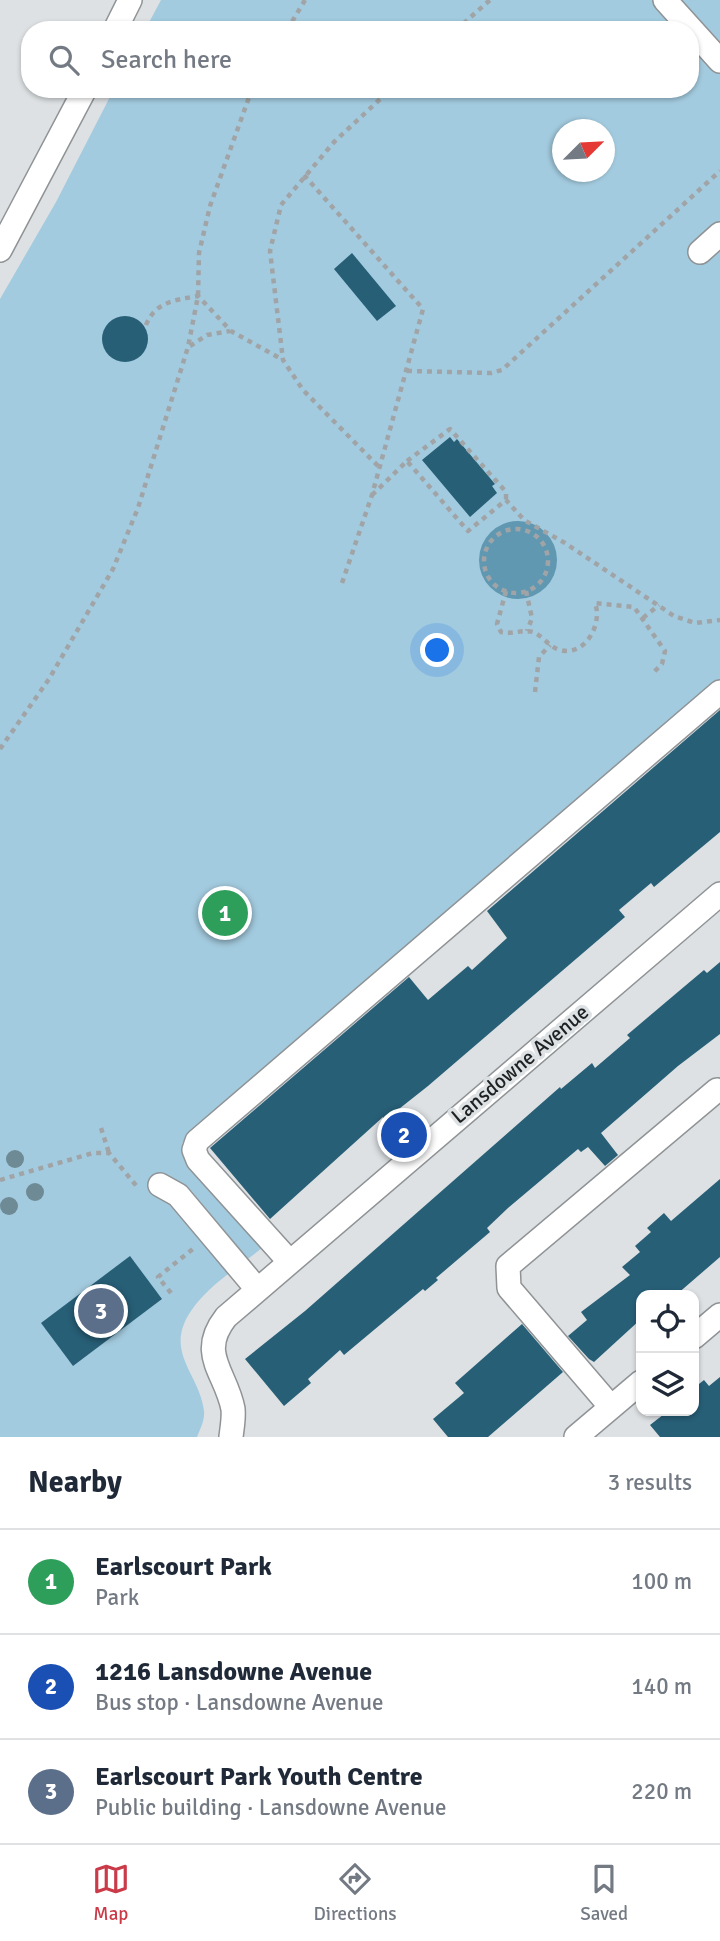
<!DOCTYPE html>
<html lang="en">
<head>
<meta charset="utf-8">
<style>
  :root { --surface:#fff; --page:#f2f2f3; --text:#1f2937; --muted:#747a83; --line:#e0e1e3; --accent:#ca3a49 }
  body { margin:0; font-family:Signika,sans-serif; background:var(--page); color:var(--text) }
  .controls { position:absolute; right:21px; bottom:21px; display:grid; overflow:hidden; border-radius:14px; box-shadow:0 2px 5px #0004 }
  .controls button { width:63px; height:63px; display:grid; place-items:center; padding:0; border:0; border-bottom:2px solid var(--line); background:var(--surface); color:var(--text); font:35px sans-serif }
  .compass { position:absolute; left:552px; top:119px; width:63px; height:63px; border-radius:50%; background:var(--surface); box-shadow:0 2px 5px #0004; rotate:66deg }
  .you { position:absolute; left:438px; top:651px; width:24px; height:24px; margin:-18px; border:5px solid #fff; border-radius:50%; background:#1a73e8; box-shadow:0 0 0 10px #1a73e833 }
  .badge { display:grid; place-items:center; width:46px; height:46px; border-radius:50%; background:var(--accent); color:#fff; font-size:23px; font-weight:700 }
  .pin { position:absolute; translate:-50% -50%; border:4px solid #fff; box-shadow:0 2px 7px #0006 }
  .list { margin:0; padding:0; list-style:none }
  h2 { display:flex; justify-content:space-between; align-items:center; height:91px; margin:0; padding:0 28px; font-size:30px }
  h2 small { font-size:23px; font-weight:400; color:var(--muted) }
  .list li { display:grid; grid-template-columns:46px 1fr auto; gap:21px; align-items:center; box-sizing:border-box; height:105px; padding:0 28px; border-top:2px solid var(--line) }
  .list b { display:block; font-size:26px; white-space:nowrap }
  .list p { margin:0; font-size:23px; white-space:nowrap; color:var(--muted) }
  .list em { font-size:23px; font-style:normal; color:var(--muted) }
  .icon { flex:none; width:38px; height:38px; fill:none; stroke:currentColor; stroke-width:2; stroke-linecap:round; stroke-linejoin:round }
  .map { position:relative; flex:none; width:720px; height:1437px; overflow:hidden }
  .search { position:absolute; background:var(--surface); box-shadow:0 2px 5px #0004; left:21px; right:21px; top:21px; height:77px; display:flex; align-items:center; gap:18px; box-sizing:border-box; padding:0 24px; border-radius:28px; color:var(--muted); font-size:26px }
  .sheet { height:406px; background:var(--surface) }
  nav { display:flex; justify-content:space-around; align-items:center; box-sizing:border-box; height:98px; border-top:2px solid var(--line); background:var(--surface); font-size:19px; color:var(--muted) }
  nav a { display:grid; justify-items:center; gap:4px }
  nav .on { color:var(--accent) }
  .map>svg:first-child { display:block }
</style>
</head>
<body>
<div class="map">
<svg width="720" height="1437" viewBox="0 0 720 1437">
  <rect width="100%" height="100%" fill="#dde1e3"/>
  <path fill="#a3cbdf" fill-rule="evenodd" d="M 161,0 L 720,0 L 720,683 L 182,1143 L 267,1244 C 243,1264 209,1284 191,1311 C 163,1352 200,1374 204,1411 C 205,1420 200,1429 197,1437 L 0,1437 L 0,299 L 56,202 L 114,89 L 690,89 L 690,30 L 145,30 ZM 562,130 L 604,130 L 604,172 L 562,172 Z"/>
  <circle fill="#6098b2" cx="518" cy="560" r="39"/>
  <g fill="#275f77">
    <path d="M 352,253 L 396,306 L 377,321 L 334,269 Z"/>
    <circle cx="125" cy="339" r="23"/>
    <path d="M 450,437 L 454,442 L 457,439 L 495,484 L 492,486 L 497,493 L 470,517 L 422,460 Z"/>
    <path d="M 720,710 L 720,832 L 654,887 L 651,883 L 619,910 L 625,917 L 428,1086 L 385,1120 L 383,1117 L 270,1219 L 210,1148 L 409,977 L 428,1000 L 468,966 L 472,970 L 507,938 L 487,911 Z"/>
    <path d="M 720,962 L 720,1034 L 678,1066 L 601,1133 L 618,1155 L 605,1166 L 588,1147 L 581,1152 L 578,1149 L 508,1208 L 487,1228 L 490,1232 L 436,1278 L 438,1280 L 425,1291 L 423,1289 L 344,1355 L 340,1350 L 308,1379 L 311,1383 L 284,1406 L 245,1359 L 305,1311 L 560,1087 L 561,1089 L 592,1063 L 595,1068 L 630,1038 L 627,1035 L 679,991 L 704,970 L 707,973 Z"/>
    <path d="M 720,1179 L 720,1257 L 676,1295 L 641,1295 L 641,1319 L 594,1362 L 589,1359 L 568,1336 L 587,1320 L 581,1312 L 630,1275 L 622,1267 L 640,1252 L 635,1246 L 651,1232 L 647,1228 L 664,1213 L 671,1221 Z"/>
    <path d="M 130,1256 L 162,1299 L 73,1366 L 41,1323 Z"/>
    <path d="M 522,1324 L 563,1372 L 488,1437 L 448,1437 L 433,1419 L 464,1393 L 455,1383 Z"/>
    <path d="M 720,1377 L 720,1437 L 660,1437 L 650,1425 L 668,1411 L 694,1411 L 694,1388 L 704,1380 L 709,1386 Z"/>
  </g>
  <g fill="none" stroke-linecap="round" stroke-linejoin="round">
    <g stroke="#8f9395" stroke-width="26">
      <g id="minor">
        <path d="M 665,0 L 720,61"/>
        <path d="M 115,30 L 130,0"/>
        <path d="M 0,250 L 85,89"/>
        <path d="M 700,252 L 720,234"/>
        <path d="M 160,1185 L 178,1195 L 257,1289"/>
        <path d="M 289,1261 L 198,1160 L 194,1150 L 197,1141 L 720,692"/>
        <path d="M 694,1337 L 720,1315"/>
        <path d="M 611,1407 L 509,1288 L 508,1266 L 717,1090"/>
        <path d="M 231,1437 C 232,1428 234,1418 233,1409 C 226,1372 197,1354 226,1317 L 720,894"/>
        <path d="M 576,1437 L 641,1382"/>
      </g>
    </g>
    <g stroke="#a1a4a6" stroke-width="4.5" stroke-dasharray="5 5" stroke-linecap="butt">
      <path d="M 287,30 L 305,0"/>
      <path d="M 456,30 L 490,0"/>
      <path d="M 304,175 L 423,309 L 372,495 L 342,583"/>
      <path d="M 146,325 C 155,302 175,300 198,296 L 231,331 L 283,360"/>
      <path d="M 190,346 L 207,335 L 230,331"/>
      <path d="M 407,371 L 491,373 L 502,370 L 720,171"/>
      <path d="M 407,461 L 450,429 L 506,492 L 506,500"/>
      <path d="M 378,466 L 303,390 L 283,360 L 270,251 L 281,205 L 334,142 L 391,89"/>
      <path d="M 372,495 L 407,461 L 468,531 L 506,500 L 524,520 L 565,543 L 674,616 L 695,623 L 720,620"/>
      <circle cx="516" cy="561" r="32"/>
      <path d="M 506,591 L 497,624 L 501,632 C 512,635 522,629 533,632 C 543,636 549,647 560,650 C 585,657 603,624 595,603 L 634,607 L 665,651 L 662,664 L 654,672"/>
      <path d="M 526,591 L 532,618 L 527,631"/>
      <path d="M 643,618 L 659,605"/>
      <path d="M 535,692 L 539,657 L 550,645"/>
      <path d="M 0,749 L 49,679 L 113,569 L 138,508 L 188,347 L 198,296 L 199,253 L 210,206 L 252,89"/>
      <path d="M 101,1128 L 109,1153"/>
      <path d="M 0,1180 L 93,1153 L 109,1153 L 139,1189"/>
      <path d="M 171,1293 L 158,1277 L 194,1248"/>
    </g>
    <use href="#minor" stroke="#fff" stroke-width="23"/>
  </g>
  <g fill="#6e8a95">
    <circle cx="15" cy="1159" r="9"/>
    <circle cx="35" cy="1192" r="9"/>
    <circle cx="9" cy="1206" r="9"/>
  </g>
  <g text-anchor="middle" stroke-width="7" stroke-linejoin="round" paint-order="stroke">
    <g font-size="21" fill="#1e2021" stroke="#dde1e3">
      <text transform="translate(520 1064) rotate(-40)" y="7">Lansdowne Avenue</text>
    </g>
  </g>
</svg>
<div class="controls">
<button><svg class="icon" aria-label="locate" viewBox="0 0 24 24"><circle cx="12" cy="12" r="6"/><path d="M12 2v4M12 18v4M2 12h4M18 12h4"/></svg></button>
<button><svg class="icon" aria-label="layers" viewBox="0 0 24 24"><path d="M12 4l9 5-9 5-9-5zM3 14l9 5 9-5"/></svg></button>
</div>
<svg class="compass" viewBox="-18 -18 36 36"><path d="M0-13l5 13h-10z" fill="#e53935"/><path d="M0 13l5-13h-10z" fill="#747a83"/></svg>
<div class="you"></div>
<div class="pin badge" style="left:225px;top:913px;background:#2e9e5b">1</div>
<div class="pin badge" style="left:404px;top:1135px;background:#1a4fb4">2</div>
<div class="pin badge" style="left:101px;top:1311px;background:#5c6f8a">3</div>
<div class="search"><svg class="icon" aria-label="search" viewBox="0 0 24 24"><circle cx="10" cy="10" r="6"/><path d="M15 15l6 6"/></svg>Search here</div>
</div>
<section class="sheet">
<h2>Nearby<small>3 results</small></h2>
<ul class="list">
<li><span class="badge" style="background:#2e9e5b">1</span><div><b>Earlscourt Park</b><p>Park</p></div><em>100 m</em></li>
<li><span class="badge" style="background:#1a4fb4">2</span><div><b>1216 Lansdowne Avenue</b><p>Bus stop · Lansdowne Avenue</p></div><em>140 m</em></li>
<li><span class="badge" style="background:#5c6f8a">3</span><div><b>Earlscourt Park Youth Centre</b><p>Public building · Lansdowne Avenue</p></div><em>220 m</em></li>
</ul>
</section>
<nav>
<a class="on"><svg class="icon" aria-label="map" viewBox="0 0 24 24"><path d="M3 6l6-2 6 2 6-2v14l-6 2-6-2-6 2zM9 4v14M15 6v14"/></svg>Map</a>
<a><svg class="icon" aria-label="directions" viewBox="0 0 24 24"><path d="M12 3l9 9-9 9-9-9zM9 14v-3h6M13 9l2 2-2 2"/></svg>Directions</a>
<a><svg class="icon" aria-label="saved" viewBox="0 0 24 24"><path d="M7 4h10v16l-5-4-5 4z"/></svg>Saved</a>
</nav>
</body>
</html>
